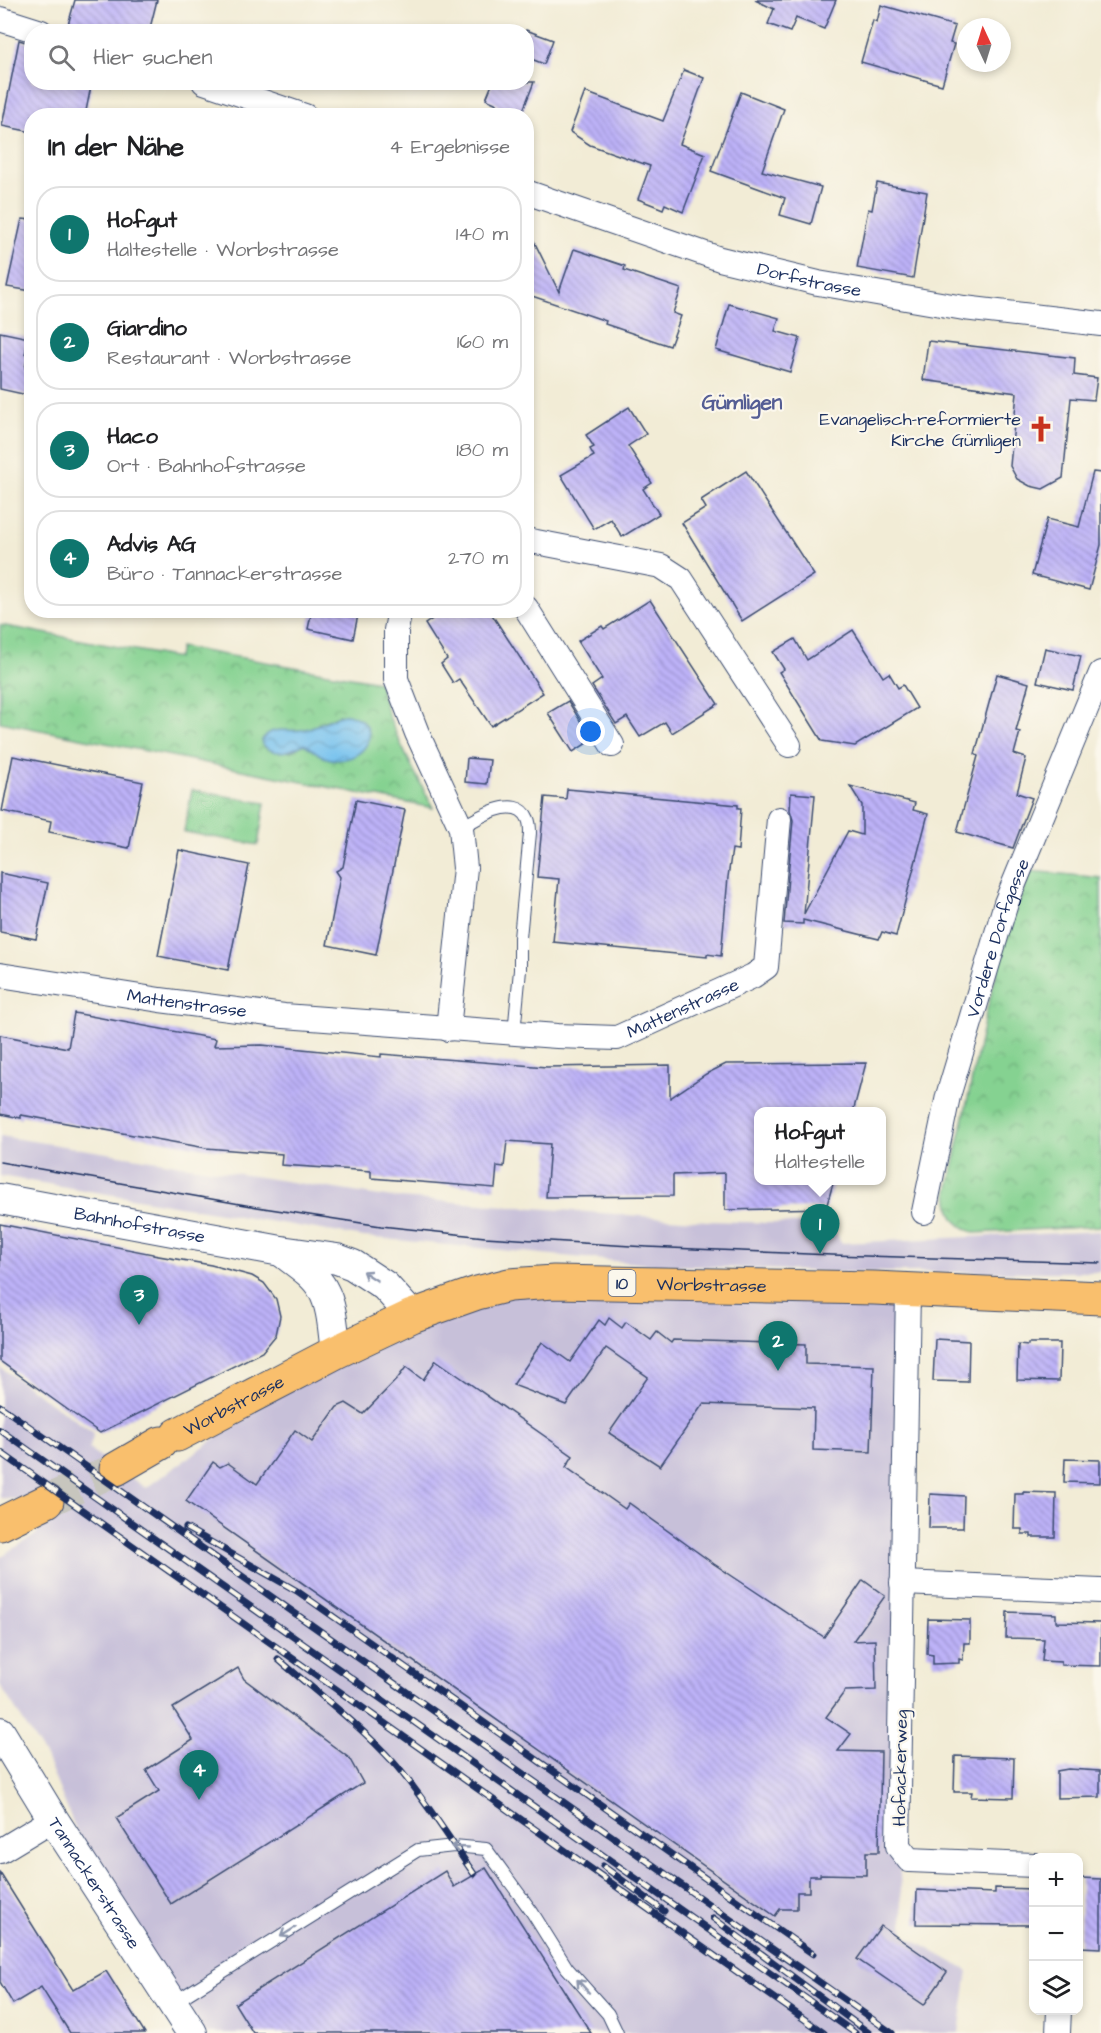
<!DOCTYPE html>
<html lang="de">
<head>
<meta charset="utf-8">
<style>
  :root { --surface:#fff; --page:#f2f2f2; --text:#202124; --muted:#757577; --line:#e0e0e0; --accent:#0f766e }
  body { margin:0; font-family:"Architects Daughter",sans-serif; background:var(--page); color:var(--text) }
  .controls { position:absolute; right:18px; bottom:18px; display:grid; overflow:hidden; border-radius:12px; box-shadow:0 3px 9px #0003 }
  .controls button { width:54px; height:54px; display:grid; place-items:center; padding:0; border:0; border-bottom:2px solid var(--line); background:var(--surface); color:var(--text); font:30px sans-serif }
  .compass { position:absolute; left:957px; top:18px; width:54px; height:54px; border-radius:50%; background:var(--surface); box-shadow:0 3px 9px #0003; rotate:356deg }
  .you { position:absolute; left:591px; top:732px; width:21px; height:21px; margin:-15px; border:4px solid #fff; border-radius:50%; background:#1a73e8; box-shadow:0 0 0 9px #1a73e833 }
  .badge { display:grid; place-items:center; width:39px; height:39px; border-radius:50%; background:var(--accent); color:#fff; font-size:20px; font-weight:700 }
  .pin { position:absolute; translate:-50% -50px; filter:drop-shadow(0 2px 3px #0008) }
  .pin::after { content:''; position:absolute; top:32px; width:21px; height:18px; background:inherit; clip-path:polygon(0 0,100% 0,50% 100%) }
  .popup { position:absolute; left:754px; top:1107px; width:132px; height:78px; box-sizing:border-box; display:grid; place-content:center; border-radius:12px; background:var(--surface); filter:drop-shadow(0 2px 4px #0005); font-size:20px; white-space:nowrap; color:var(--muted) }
  .popup b { font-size:22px; color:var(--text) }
  .popup::after { content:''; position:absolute; left:50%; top:100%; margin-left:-12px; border:12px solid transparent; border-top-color:var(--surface) }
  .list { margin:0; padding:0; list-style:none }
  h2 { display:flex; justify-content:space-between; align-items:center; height:78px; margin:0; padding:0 24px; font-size:26px }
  h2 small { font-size:20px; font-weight:400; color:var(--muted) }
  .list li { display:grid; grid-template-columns:39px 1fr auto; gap:18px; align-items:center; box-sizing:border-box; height:96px; margin:0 12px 12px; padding:0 12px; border:2px solid var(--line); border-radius:24px }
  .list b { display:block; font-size:22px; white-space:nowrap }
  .list p { margin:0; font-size:20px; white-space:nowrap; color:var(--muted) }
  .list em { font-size:20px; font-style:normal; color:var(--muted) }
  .icon { flex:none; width:33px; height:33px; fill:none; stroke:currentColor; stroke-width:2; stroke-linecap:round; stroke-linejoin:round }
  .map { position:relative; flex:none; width:1101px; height:2033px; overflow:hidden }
  .search { position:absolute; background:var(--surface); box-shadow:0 3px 9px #0003; left:24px; top:24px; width:510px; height:66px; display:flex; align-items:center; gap:15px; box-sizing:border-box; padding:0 21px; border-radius:24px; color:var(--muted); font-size:22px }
  .panel { position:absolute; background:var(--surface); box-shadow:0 3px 9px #0003; left:24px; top:108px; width:510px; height:510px; border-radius:24px }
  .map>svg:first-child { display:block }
</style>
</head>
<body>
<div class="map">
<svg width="1101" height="2033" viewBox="0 0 1101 2033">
  <defs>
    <pattern id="park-crowns" width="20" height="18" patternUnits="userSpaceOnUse" patternTransform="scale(1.5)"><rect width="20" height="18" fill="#85d291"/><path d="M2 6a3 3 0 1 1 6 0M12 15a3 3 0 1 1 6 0" fill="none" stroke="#6cab7a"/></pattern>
    <pattern id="water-waves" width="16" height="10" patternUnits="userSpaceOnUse" patternTransform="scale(1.5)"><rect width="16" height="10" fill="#74c1ee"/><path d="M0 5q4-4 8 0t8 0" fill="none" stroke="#5e9dc4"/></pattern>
    <pattern id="building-back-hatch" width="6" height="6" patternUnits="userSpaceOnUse" patternTransform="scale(1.5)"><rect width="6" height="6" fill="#bdb2f8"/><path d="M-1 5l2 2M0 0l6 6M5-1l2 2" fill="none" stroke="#9991cc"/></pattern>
  </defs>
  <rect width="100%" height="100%" fill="#fbf7ec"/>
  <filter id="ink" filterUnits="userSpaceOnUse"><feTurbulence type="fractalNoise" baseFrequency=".0167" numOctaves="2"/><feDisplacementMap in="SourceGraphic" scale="12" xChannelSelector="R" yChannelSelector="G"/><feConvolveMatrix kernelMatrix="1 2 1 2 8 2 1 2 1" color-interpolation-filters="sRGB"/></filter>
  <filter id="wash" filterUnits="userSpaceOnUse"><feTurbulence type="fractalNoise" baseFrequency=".008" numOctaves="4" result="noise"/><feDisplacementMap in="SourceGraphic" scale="24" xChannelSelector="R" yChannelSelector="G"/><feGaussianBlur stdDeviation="1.35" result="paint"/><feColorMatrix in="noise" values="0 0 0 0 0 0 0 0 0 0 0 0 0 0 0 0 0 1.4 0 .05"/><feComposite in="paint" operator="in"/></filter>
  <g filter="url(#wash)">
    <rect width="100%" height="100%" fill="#f2ecd6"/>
    <g fill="#c7c0d9">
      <path d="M 0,1136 L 386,1197 L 708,1221 L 832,1225 L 841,1243 L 1101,1231 L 1101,1272 L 832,1272 L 647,1264 L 364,1237 L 0,1176 Z"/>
      <path d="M 908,1291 L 898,1846 L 904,1935 L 968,1971 L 959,2033 L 192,2033 L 103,1895 L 46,1757 L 0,1685 L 0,1557 L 36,1535 L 47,1502 L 0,1498 L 0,1367 L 94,1433 L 89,1449 L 146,1488 L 336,1352 L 477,1293 Z"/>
    </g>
    <g fill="url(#park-crowns)" stroke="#508078" stroke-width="1.5" fill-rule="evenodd">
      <path d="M 0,625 L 178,658 L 180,647 L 379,682 C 388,727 413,767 433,808 L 0,722 ZM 339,715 L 324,757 L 304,744 L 290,752 L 262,740 C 273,724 287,733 302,730 C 315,727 327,720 339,715 Z"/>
      <path d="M 192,790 L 265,803 L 258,845 L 184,832 Z"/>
      <path d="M 1031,871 L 1101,878 L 1101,1226 L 974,1233 C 952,1223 950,1215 948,1192 L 985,1017 L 1009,926 Z"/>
    </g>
    <path fill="url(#water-waves)" stroke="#4878a6" stroke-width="1.5" d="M 348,714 C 392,728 359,771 324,757 C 318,754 311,748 304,744 C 289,752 275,757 262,744 L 262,740 C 273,724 287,733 302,730 C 318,727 332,716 348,714 Z"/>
    <g id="blocks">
      <g fill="url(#building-back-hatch)">
        <path d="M 75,0 L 157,0 L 149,32 L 91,32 L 68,25 Z"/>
        <path d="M 755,0 L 836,0 L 824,29 L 796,18 L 790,32 L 768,24 L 774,9 Z"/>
        <path d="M 881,5 L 955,26 L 950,43 L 954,44 L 942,85 L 861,62 L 873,20 L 877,22 Z"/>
        <path d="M 526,30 L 553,40 L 544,64 L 526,57 Z"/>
        <path d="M 19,40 L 32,44 L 32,82 L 75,82 L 91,86 L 85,116 L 32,116 L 32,132 L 2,126 Z"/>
        <path d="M 684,70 L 704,78 L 680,144 L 705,154 L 683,212 L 665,204 L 663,209 L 638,199 L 650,166 L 590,145 L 570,132 L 585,92 L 663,121 Z"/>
        <path d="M 493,82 L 534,82 L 522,113 L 513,110 L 507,115 L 495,103 L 486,99 Z"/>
        <path d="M 741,92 L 784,109 L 762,171 L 821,187 L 811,224 L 780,215 L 785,198 L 711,171 Z"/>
        <path d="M 877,183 L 927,192 L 913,278 L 857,268 L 868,209 L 872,210 Z"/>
        <path d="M 22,219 L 32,220 L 32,291 L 7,287 Z"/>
        <path d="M 526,225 L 559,292 L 574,249 L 625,266 L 624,270 L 681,289 L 673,313 L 681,316 L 670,346 L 605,324 L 606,321 L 526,294 Z"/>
        <path d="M 729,304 L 779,318 L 775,331 L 800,338 L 790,372 L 716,350 Z"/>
        <path d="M 0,332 L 29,338 L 25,354 L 28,355 L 25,368 L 32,369 L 32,396 L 0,389 Z"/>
        <path d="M 928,341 L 1075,358 L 1074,375 L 1097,378 L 1094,400 L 1071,398 L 1063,478 L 1043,489 L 1030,486 L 1017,479 L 1010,466 L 1017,393 L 923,380 Z"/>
        <path d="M 629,407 L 646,434 L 628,446 L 652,483 L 643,489 L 659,514 L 622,537 L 611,519 L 594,529 L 561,475 L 594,456 L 590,449 L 594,447 L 586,435 Z"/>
        <path d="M 746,471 L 814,575 L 742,621 L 682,523 L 706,508 L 701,500 Z"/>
        <path d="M 1093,472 L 1101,473 L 1101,545 L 1089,590 L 1032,575 L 1047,519 L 1079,527 Z"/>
        <path d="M 650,600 L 718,704 L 672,733 L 665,722 L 640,737 L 627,717 L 616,724 L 592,686 L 602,679 L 578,641 L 602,626 L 604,629 Z"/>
        <path d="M 312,610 L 359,610 L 353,639 L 308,629 Z"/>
        <path d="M 446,610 L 489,610 L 543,693 L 491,726 L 459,679 L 453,683 L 441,664 L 447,659 L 425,624 Z"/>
        <path d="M 853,630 L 883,677 L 889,673 L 898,688 L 903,685 L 917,708 L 855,746 L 822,741 L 779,672 L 784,669 L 773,652 L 795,639 L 807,660 Z"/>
        <path d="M 1045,648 L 1081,656 L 1073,690 L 1037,682 Z"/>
        <path d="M 997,674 L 1029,683 L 1016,731 L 1020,732 L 1014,754 L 1026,758 L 1017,793 L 1032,798 L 1013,848 L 957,832 L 978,756 L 975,754 Z"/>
        <path d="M 568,701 L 592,740 L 573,752 L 548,713 Z"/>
        <path d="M 13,756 L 143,782 L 129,848 L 49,832 L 51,821 L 2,811 Z"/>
        <path d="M 467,758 L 490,760 L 487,784 L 465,782 Z"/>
        <path d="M 850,786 L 915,803 L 913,810 L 928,814 L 896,936 L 882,932 L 879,939 L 803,920 L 803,924 L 784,923 L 793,820 L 790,810 L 791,793 L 815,795 L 804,914 L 848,831 L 862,835 L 862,805 Z"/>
        <path d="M 567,789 L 738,805 L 738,808 L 741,808 L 738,850 L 732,849 L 728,877 L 721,956 L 707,954 L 707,957 L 553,942 L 559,879 L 537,877 L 545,797 L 566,799 Z"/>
        <path d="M 356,800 L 405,810 L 376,955 L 327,945 L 340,877 L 336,871 L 343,867 Z"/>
        <path d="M 179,850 L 249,865 L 228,970 L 158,956 Z"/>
        <path d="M 0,873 L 48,883 L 36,939 L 0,932 Z"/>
        <path d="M 74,1013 L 216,1039 L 214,1046 L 262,1045 L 381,1057 L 381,1054 L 547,1067 L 670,1065 L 670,1098 L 706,1074 L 726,1064 L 866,1063 L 853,1112 L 759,1112 L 759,1180 L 834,1180 L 826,1208 L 725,1210 L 725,1173 L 673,1175 L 673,1196 L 546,1197 L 550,1144 L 507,1141 L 504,1167 L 497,1166 L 495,1188 L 371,1178 L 371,1171 L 281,1165 L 282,1154 L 206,1148 L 21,1115 L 21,1118 L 0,1114 L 0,1035 L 68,1048 Z"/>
        <path d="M 0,1224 L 153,1254 L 153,1255 L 211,1265 L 252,1276 L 264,1283 L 276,1299 L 280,1316 L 276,1335 L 262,1352 L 100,1433 L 0,1361 Z"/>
        <path d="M 609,1318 L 622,1328 L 626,1322 L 651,1340 L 657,1332 L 671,1343 L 673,1340 L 806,1344 L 806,1364 L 874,1366 L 871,1452 L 813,1450 L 814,1408 L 703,1404 L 660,1466 L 609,1433 L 648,1377 L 606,1348 L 566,1405 L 513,1385 L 542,1342 L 570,1362 L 599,1320 L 605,1325 Z"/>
        <path d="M 935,1339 L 969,1341 L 968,1382 L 933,1381 Z"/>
        <path d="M 1028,1343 L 1060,1343 L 1059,1381 L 1017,1380 L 1018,1344 L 1028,1345 Z"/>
        <path d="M 436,1360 L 573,1456 L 566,1467 L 625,1509 L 629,1503 L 714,1564 L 824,1637 L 863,1580 L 885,1596 L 853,1641 L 875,1640 L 876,1690 L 845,1691 L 826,1717 L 851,1734 L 838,1751 L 881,1752 L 879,1852 L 866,1852 L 866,1875 L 820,1874 L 820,1876 L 809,1876 L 809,1892 L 797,1892 L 797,1909 L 780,1909 L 775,1916 L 186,1501 L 213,1462 L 220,1467 L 228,1463 L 257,1484 L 295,1430 L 312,1442 L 337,1407 L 346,1403 L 363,1414 L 398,1378 L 406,1367 L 423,1380 Z"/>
        <path d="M 1065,1459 L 1100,1460 L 1100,1483 L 1064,1482 Z"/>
        <path d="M 1023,1492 L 1056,1493 L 1055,1537 L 1031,1537 L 1031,1534 L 1022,1534 L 1022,1529 L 1014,1529 L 1015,1494 L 1023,1494 Z"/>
        <path d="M 930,1494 L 964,1496 L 963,1528 L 929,1528 Z"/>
        <path d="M 1007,1612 L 1056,1614 L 1056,1622 L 1101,1623 L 1101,1666 L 1061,1665 L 1061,1662 L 1042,1661 L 1044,1639 L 1006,1638 Z"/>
        <path d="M 928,1619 L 970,1620 L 970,1643 L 964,1643 L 963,1660 L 959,1659 L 959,1663 L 933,1664 L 933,1655 L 927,1654 Z"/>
        <path d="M 238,1668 L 244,1679 L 349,1758 L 363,1783 L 171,1904 L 116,1818 L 159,1791 L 146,1770 L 193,1740 L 173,1708 Z"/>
        <path d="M 955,1756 L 1014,1758 L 1013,1798 L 971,1797 L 972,1792 L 954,1792 Z"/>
        <path d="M 1068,1769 L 1100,1771 L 1100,1797 L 1057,1798 L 1057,1771 Z"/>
        <path d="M 486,1868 L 591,2033 L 253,2033 L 235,2004 L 445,1871 L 454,1887 Z"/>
        <path d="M 0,1873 L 73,1990 L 106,1971 L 145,2033 L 70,2033 L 41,1987 L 13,2004 L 0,1982 Z"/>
        <path d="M 1081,1878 L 1101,1879 L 1101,1948 L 1080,1947 Z"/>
        <path d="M 995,1888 L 1033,1889 L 1033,1925 L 916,1924 L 917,1890 L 995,1893 Z"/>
        <path d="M 881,1926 L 947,1972 L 924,2005 L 857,1959 Z"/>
      </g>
    </g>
  </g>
  <g filter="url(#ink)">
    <use href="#blocks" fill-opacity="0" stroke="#3b4b70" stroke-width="1.5"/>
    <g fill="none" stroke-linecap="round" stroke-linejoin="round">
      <path stroke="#c7c6be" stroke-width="33" stroke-dasharray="33 16" stroke-linecap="butt" d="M 47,1501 L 116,1469"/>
      <g stroke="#3b4b70" stroke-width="14">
        <g id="service">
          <path d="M 461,828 C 475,819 517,792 528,819 C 530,823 530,829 530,833 L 520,938 L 520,970 L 514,1033"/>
          <path d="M 173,2003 L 418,1850 L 454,1846 L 486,1849 L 532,1912 L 567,1968 L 608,2014 L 617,2033"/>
        </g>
      </g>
      <g stroke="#3b4b70" stroke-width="26">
        <g id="minor">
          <path d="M 0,19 L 41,32"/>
          <path d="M 204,82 L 305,116"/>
          <path id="s1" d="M 526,192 L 720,259 L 818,283 L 964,308 L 1101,324"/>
          <path d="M 526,540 L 661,566 L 681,579 L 789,745"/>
          <path d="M 526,608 L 612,745"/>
          <path d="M 400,610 L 396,630 L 396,679 L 417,733 L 461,828 L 465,868 L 448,1029"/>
          <path id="s2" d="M 0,975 L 160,1000 L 284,1016 L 557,1036 L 617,1038 L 753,976 L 766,967 L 779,819"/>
          <path id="s3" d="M 924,1212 L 948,1096 L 1006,903 L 1101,673"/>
          <path d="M 908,1291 L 898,1846 L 909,1860 L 1034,1865"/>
          <path d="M 902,1583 L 1101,1591"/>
          <path d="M 0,1851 L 53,1819"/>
          <path d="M 1058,2033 L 1059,2010"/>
        </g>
      </g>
      <g stroke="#3b4b70" stroke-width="32">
        <g id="tertiary">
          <path id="s4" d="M 0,1199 L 281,1251 L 337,1259 L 353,1265 L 385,1286 L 412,1316"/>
          <path d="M 281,1251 C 295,1262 315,1274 323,1290 C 333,1308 333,1332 336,1352"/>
          <path id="s5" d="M 0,1732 L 53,1819 L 192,2033"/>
        </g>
      </g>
      <g stroke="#3b4b70" stroke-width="35">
        <g id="primary">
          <path id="s6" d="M 177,1435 L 336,1352 L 412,1316 L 477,1293 L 509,1285 L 554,1282 L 874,1288 L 1101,1298"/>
          <path d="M 116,1469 L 161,1443"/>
          <path d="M 0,1524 L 47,1501"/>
        </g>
      </g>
      <use href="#service" stroke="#fff" stroke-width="12"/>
      <use href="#minor" stroke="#fff" stroke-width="24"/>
      <use href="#tertiary" stroke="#fff" stroke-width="30"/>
      <use href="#primary" stroke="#f9bf6d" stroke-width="33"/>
      <path stroke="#1b2f5e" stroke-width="1.5" d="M 0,1162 L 257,1207 L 381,1226 L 485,1237 L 647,1247 L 832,1255 L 1101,1263"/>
      <g stroke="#1b2f5e" stroke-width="7">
        <g id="rail">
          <path d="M 0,1406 L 892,2033"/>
          <path d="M 0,1430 L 855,2033"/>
          <path d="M 0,1452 L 824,2033"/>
          <path d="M 186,1528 L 297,1591 L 813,1954"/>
          <path d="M 278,1659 C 317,1693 359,1724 394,1763 C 424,1798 448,1837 474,1874"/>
          <path d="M 603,1866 L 664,1911"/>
          <path d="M 713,1918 L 869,2033"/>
        </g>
      </g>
      <use href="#rail" stroke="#fbf7ec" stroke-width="4.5" stroke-dasharray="14" stroke-linecap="butt"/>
    </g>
    <defs><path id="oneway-shaft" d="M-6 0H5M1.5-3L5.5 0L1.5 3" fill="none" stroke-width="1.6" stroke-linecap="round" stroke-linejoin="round" transform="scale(1.5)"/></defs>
    <g stroke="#8d97ae">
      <use href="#oneway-shaft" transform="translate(370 1276) rotate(-147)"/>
      <use href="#oneway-shaft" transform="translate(460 1847) rotate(-177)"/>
      <use href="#oneway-shaft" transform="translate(288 1932) rotate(148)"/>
      <use href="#oneway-shaft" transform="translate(583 1986) rotate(-132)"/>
    </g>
  </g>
  <defs>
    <g id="church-bare" transform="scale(2.07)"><path d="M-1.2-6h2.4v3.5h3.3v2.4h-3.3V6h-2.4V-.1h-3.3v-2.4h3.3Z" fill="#c8321e" stroke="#fbf7ec" stroke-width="2.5" paint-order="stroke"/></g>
  </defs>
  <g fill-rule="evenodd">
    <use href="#church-bare" x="1041" y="429"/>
  </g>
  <g text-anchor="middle" stroke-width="4.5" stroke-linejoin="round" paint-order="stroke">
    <rect fill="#fbf7ec" stroke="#5e6b89" stroke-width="1.5" x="608.5" y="1270" width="27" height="26" rx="4.5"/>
    <g font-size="16" font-weight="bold" fill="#1b2f5e">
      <text x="622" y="1289">10</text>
    </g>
    <g font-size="18" fill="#1b2f5e" stroke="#fbf7ec">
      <text dy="6" stroke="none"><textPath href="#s1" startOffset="297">Dorfstrasse</textPath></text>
      <text dy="6" stroke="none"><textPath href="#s3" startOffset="284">Vordere Dorfgasse</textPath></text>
      <text dy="6" stroke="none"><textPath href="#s2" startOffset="189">Mattenstrasse</textPath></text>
      <text dy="6" stroke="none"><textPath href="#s2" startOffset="693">Mattenstrasse</textPath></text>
      <text dy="6" stroke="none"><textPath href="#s4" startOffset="142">Bahnhofstrasse</textPath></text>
      <text dy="6" stroke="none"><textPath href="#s6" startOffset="568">Worbstrasse</textPath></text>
      <text dy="6" stroke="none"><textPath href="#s6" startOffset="64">Worbstrasse</textPath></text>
      <text transform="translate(900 1768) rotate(-89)" y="6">Hofackerweg</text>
      <text dy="6" stroke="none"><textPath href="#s5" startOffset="178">Tannackerstrasse</textPath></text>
    </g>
    <g font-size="18" fill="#1b2f5e" stroke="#fbf7ec" text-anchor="end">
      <text x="1021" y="425">Evangelisch-reformierte<tspan x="1021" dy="21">Kirche Gümligen</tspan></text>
    </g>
    <g font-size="21" font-weight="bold" fill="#545d94" stroke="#fbf7ec">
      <text x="742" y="409">Gümligen</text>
    </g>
  </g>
</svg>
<div class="controls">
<button>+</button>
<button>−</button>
<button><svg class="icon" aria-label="layers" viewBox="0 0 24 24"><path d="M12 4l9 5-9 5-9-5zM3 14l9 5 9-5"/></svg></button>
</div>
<svg class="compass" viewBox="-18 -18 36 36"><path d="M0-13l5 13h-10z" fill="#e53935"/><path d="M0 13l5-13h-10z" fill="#757577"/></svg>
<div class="you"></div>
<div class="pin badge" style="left:820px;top:1254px">1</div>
<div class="popup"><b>Hofgut</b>Haltestelle</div>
<div class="pin badge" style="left:778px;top:1371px">2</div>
<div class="pin badge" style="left:139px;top:1325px">3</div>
<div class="pin badge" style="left:199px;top:1800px">4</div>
<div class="search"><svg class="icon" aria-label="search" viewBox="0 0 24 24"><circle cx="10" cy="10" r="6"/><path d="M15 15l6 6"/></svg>Hier suchen</div>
<section class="panel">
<h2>In der Nähe<small>4 Ergebnisse</small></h2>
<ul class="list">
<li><span class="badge">1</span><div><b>Hofgut</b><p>Haltestelle · Worbstrasse</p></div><em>140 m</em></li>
<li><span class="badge">2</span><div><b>Giardino</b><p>Restaurant · Worbstrasse</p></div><em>160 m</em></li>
<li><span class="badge">3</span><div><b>Haco</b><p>Ort · Bahnhofstrasse</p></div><em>180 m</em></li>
<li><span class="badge">4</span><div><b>Advis AG</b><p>Büro · Tannackerstrasse</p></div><em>270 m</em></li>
</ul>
</section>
</div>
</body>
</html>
